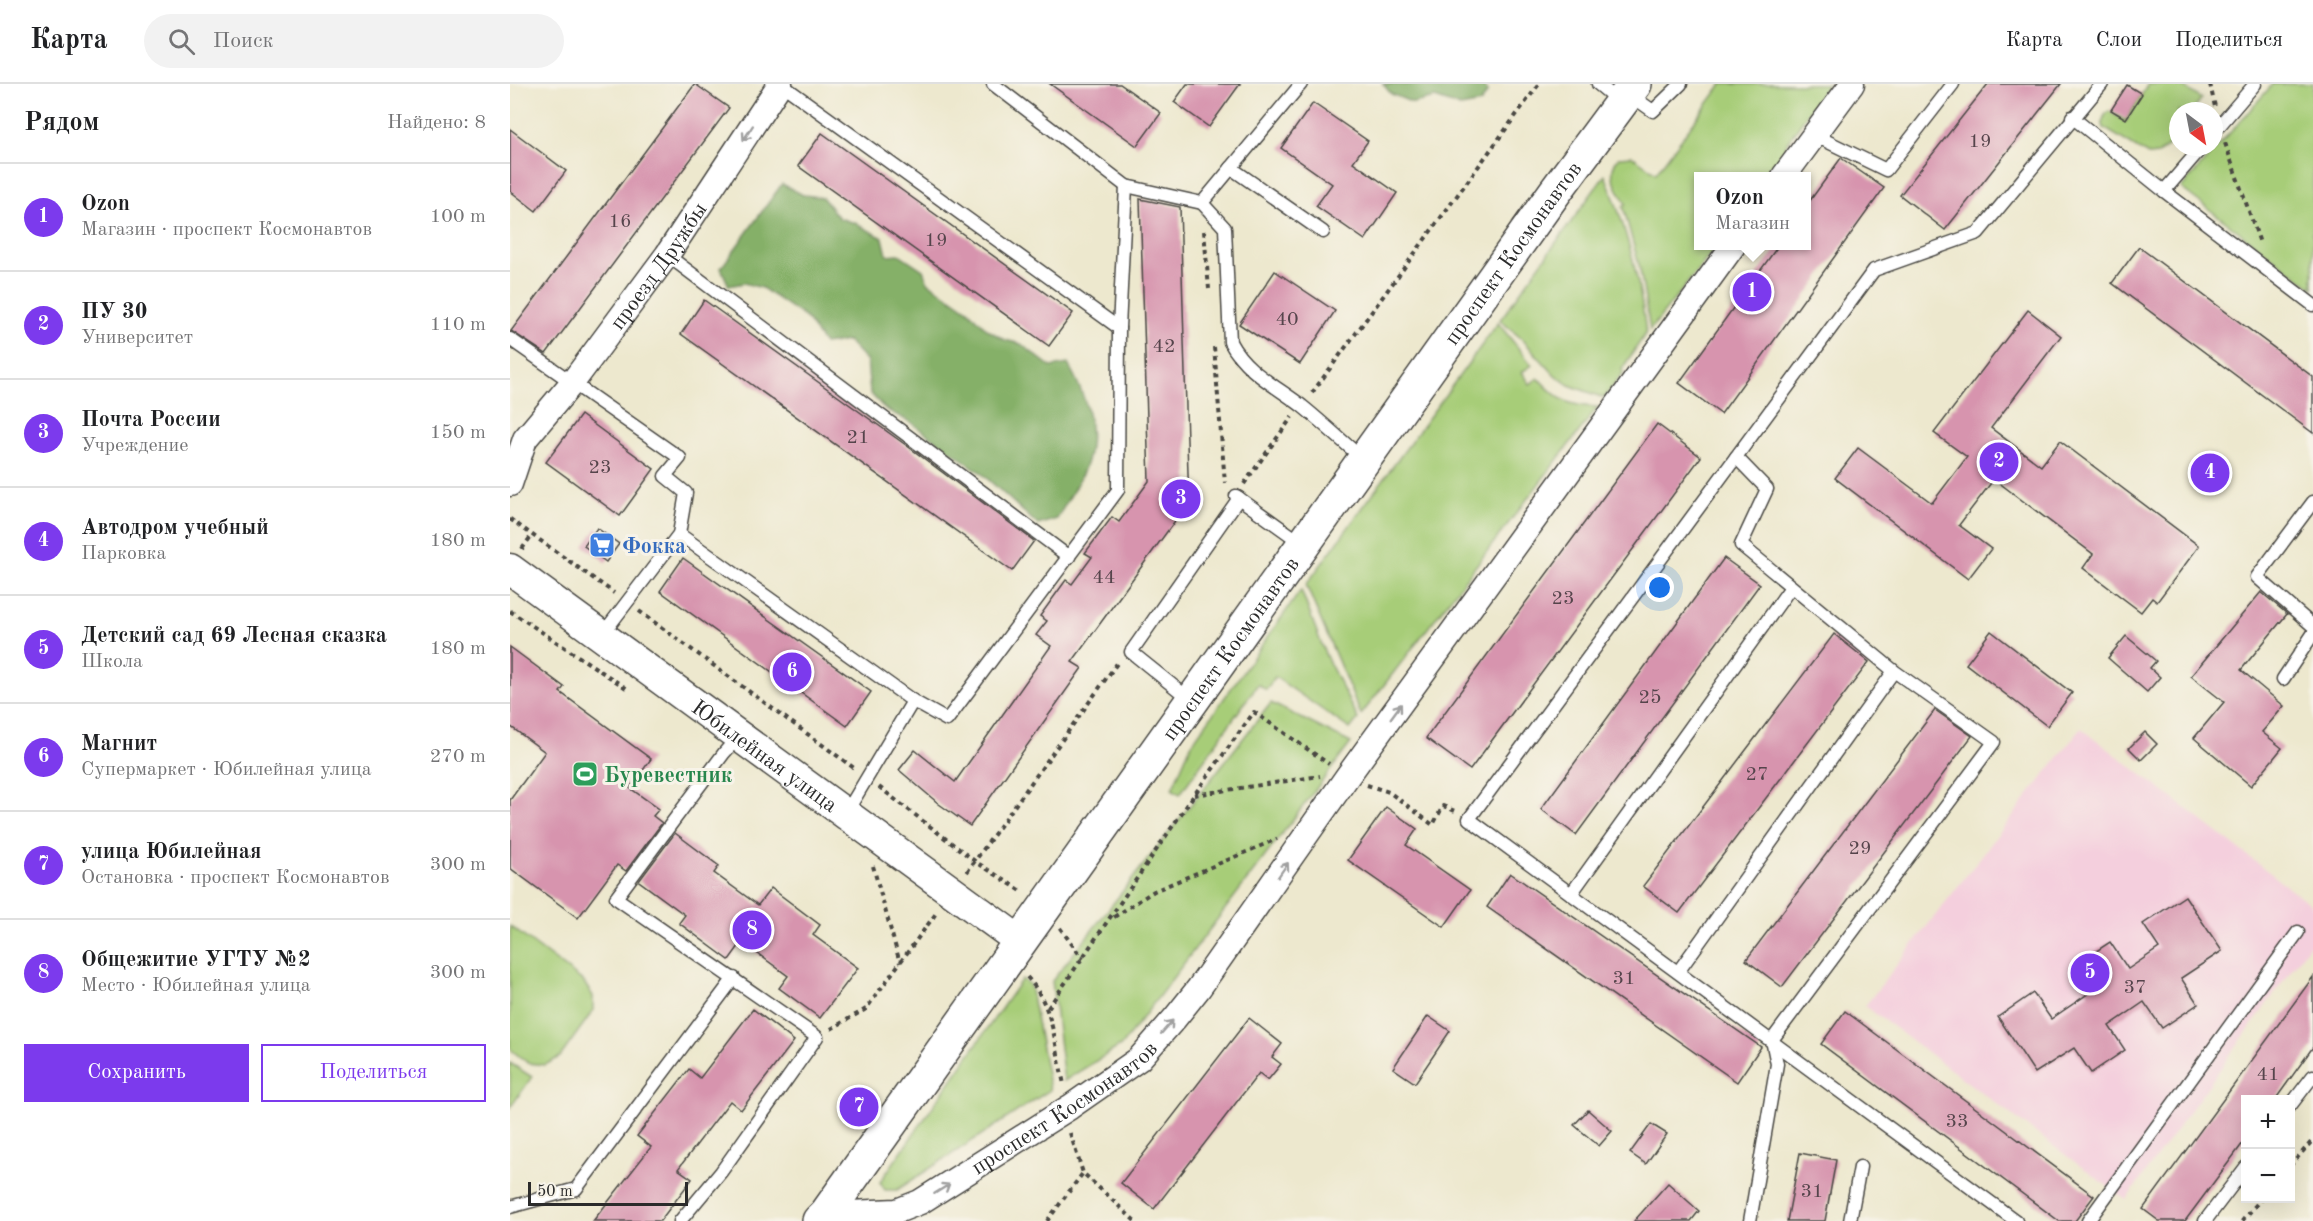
<!DOCTYPE html>
<html lang="ru">
<head>
<meta charset="utf-8">
<style>
  :root { --surface:#fff; --page:#f2f2f2; --text:#202124; --muted:#757577; --line:#e0e0e0; --accent:#7c3aed }
  body { margin:0; font-family:"Old Standard TT",serif; background:var(--page); color:var(--text) }
  .controls { position:absolute; right:18px; bottom:18px; display:grid; overflow:hidden; border-radius:0px; box-shadow:0 6px 24px #0002 }
  .controls button { width:54px; height:54px; display:grid; place-items:center; padding:0; border:0; border-bottom:2px solid var(--line); background:var(--surface); color:var(--text); font:30px sans-serif }
  .compass { position:absolute; left:1659px; top:18px; width:54px; height:54px; border-radius:50%; background:var(--surface); box-shadow:0 6px 24px #0002; rotate:148deg }
  .scale { position:absolute; left:18px; bottom:15px; width:160px; box-sizing:border-box; padding-left:6px; border:3px solid #2b2b2b; border-top:0; font-size:16px; line-height:21px; white-space:nowrap; color:#2b2b2b; -webkit-text-stroke:4px #f7f3e8; paint-order:stroke }
  .you { position:absolute; left:1150px; top:504px; width:21px; height:21px; margin:-15px; border:4px solid #fff; border-radius:50%; background:#1a73e8; box-shadow:0 0 0 9px #1a73e833 }
  .badge { display:grid; place-items:center; width:39px; height:39px; border-radius:50%; background:var(--accent); color:#fff; font-size:20px; font-weight:700 }
  .pin { position:absolute; translate:-50% -50%; border:3px solid #fff; box-shadow:0 2px 6px #0006 }
  .popup { position:absolute; left:1184px; top:88px; width:117px; height:78px; box-sizing:border-box; display:grid; place-content:center; border-radius:0px; background:var(--surface); filter:drop-shadow(0 2px 4px #0005); font-size:20px; white-space:nowrap; color:var(--muted) }
  .popup b { font-size:22px; color:var(--text) }
  .popup::after { content:''; position:absolute; left:50%; top:100%; margin-left:-12px; border:12px solid transparent; border-top-color:var(--surface) }
  .list { margin:0; padding:0; list-style:none }
  h2 { display:flex; justify-content:space-between; align-items:center; height:78px; margin:0; padding:0 24px; font-size:26px }
  h2 small { font-size:20px; font-weight:400; color:var(--muted) }
  .list li { display:grid; grid-template-columns:39px 1fr auto; gap:18px; align-items:center; box-sizing:border-box; height:108px; padding:0 24px; border-top:2px solid var(--line) }
  .list b { display:block; font-size:22px; white-space:nowrap }
  .list p { margin:0; font-size:20px; white-space:nowrap; color:var(--muted) }
  .list em { font-size:20px; font-style:normal; color:var(--muted) }
  .actions { display:flex; gap:12px; padding:18px 24px }
  .actions a { flex:1; padding:14px 0; border:2px solid var(--accent); border-radius:0px; text-align:center; font-size:21px; color:var(--accent) }
  .actions .main { background:var(--accent); color:#fff }
  .icon { flex:none; width:33px; height:33px; fill:none; stroke:currentColor; stroke-width:2; stroke-linecap:round; stroke-linejoin:round }
  .map { position:relative; flex:none; width:1803px; height:1137px; overflow:hidden }
  header { display:flex; align-items:center; gap:36px; box-sizing:border-box; height:84px; padding:0 30px; background:var(--surface); border-bottom:2px solid var(--line) }
  header strong { font-size:28px }
  nav { display:flex; gap:33px; margin-inline-start:auto; font-size:21px }
  .search { width:420px; height:54px; background:var(--page); display:flex; align-items:center; gap:15px; box-sizing:border-box; padding:0 21px; border-radius:33px; color:var(--muted); font-size:22px }
  main { display:flex }
  aside { flex:1; background:var(--surface) }
  .map>svg:first-child { display:block }
</style>
</head>
<body>
<header>
<strong>Карта</strong>
<div class="search"><svg class="icon" aria-label="search" viewBox="0 0 24 24"><circle cx="10" cy="10" r="6"/><path d="M15 15l6 6"/></svg>Поиск</div>
<nav><a>Карта</a><a>Слои</a><a>Поделиться</a></nav>
</header>
<main>
<aside>
<h2>Рядом<small>Найдено: 8</small></h2>
<ul class="list">
<li><span class="badge">1</span><div><b>Ozon</b><p>Магазин · проспект Космонавтов</p></div><em>100 m</em></li>
<li><span class="badge">2</span><div><b>ПУ 30</b><p>Университет</p></div><em>110 m</em></li>
<li><span class="badge">3</span><div><b>Почта России</b><p>Учреждение</p></div><em>150 m</em></li>
<li><span class="badge">4</span><div><b>Автодром учебный</b><p>Парковка</p></div><em>180 m</em></li>
<li><span class="badge">5</span><div><b>Детский сад 69 Лесная сказка</b><p>Школа</p></div><em>180 m</em></li>
<li><span class="badge">6</span><div><b>Магнит</b><p>Супермаркет · Юбилейная улица</p></div><em>270 m</em></li>
<li><span class="badge">7</span><div><b>улица Юбилейная</b><p>Остановка · проспект Космонавтов</p></div><em>300 m</em></li>
<li><span class="badge">8</span><div><b>Общежитие УГТУ №2</b><p>Место · Юбилейная улица</p></div><em>300 m</em></li>
</ul>
<div class="actions"><a class="main">Сохранить</a><a>Поделиться</a></div>
</aside>
<div class="map">
<svg width="1803" height="1137" viewBox="0 0 1803 1137">
  <rect width="100%" height="100%" fill="#f7f3e8"/>
  <filter id="ink" filterUnits="userSpaceOnUse"><feTurbulence type="fractalNoise" baseFrequency=".0167" numOctaves="2"/><feDisplacementMap in="SourceGraphic" scale="12" xChannelSelector="R" yChannelSelector="G"/><feConvolveMatrix kernelMatrix="1 2 1 2 8 2 1 2 1" color-interpolation-filters="sRGB"/></filter>
  <filter id="wash" filterUnits="userSpaceOnUse"><feTurbulence type="fractalNoise" baseFrequency=".008" numOctaves="4" result="noise"/><feDisplacementMap in="SourceGraphic" scale="24" xChannelSelector="R" yChannelSelector="G"/><feGaussianBlur stdDeviation="1.35" result="paint"/><feColorMatrix in="noise" values="0 0 0 0 0 0 0 0 0 0 0 0 0 0 0 0 0 1.4 0 .05"/><feComposite in="paint" operator="in"/></filter>
  <g filter="url(#wash)">
    <rect width="100%" height="100%" fill="#ede8ce"/>
    <path fill="#f4cfdd" d="M 1571,644 L 1803,822 L 1803,856 L 1616,1116 L 1355,922 Z"/>
    <g fill="#a7cd78" stroke="#697c52" stroke-width="1.5">
      <path d="M 1212,0 L 1318,0 L 1277,59 L 1271,77 L 1259,92 L 1188,92 L 1188,162 L 1207,162 L 1140,246 L 1130,185 L 1113,122 L 1116,120 C 1107,103 1095,90 1109,73 L 1122,72 L 1146,89 Z"/>
      <path d="M 1638,0 L 1670,0 L 1691,15 L 1683,27 L 1668,27 L 1668,48 L 1657,63 L 1648,70 L 1638,71 L 1594,44 C 1591,37 1593,32 1599,27 L 1616,37 Z"/>
      <path d="M 1763,0 L 1803,0 L 1803,204 L 1671,104 Z"/>
      <path d="M 1095,91 C 1115,140 1130,195 1136,249 L 1112,285 L 1113,289 L 1094,314 L 1059,301 L 1045,291 L 1013,256 L 990,236 Z"/>
      <path d="M 988,239 L 1022,281 L 1012,288 L 1020,300 L 1028,294 C 1049,317 1058,322 1088,323 L 851,631 L 796,501 Z"/>
      <path d="M 791,506 L 816,572 L 848,635 L 840,645 L 765,593 L 756,606 L 748,600 L 670,710 L 662,705 L 681,661 Z"/>
      <path d="M 761,619 L 841,659 L 612,961 L 554,997 L 542,897 Z"/>
      <path d="M 0,842 L 73,897 L 83,912 L 83,927 L 50,973 L 35,981 L 18,979 L 0,965 Z"/>
      <path d="M 512,895 L 520,901 L 540,1006 L 387,1106 L 375,1106 L 370,1098 Z"/>
      <path d="M 0,979 L 22,993 L 0,1024 Z"/>
    </g>
    <g fill="#85b068" stroke="#586e4a" stroke-width="1.5">
      <path d="M 873,0 L 971,0 L 978,7 L 971,19 L 951,23 L 925,14 L 903,19 L 881,10 Z"/>
      <path d="M 272,100 L 293,111 L 312,113 L 329,134 L 345,139 L 373,154 L 377,171 L 389,170 L 413,186 L 418,198 L 458,226 L 478,246 L 495,256 L 511,260 L 541,283 L 558,280 C 575,310 587,343 577,377 C 572,395 556,418 547,435 L 528,441 L 470,388 L 400,338 L 375,325 L 360,309 L 357,277 L 338,257 L 314,260 L 296,234 L 252,204 L 234,199 L 219,202 L 211,184 Z"/>
    </g>
    <g id="blocks">
      <g fill="#d794ae">
        <path d="M 185,0 L 219,24 L 36,270 L 1,247 Z"/>
        <path d="M 540,0 L 610,0 L 651,29 L 627,62 Z"/>
        <path d="M 677,0 L 730,0 L 699,43 L 664,18 Z"/>
        <path d="M 1478,0 L 1551,0 L 1435,146 L 1390,111 Z"/>
        <path d="M 1617,1 L 1632,10 L 1616,35 L 1601,26 Z"/>
        <path d="M 803,19 L 858,57 L 843,78 L 887,109 L 855,156 L 806,122 L 822,100 L 771,64 Z"/>
        <path d="M 0,45 L 56,87 L 26,127 L 0,107 Z"/>
        <path d="M 312,49 L 563,229 L 539,262 L 288,82 Z"/>
        <path d="M 1331,74 L 1374,104 L 1211,330 L 1169,299 L 1268,162 L 1296,162 L 1296,122 Z"/>
        <path d="M 630,115 L 670,123 L 679,423 L 675,423 L 562,578 L 572,584 L 460,742 L 429,720 L 389,686 L 405,666 L 445,698 L 541,562 L 526,551 L 537,537 L 530,532 L 556,496 L 562,500 L 582,473 L 575,469 L 602,433 L 609,438 L 639,397 Z"/>
        <path d="M 1629,163 L 1803,293 L 1803,349 L 1602,199 Z"/>
        <path d="M 765,187 L 825,227 L 790,280 L 729,240 Z"/>
        <path d="M 194,216 L 400,364 L 524,457 L 502,487 L 171,250 Z"/>
        <path d="M 1518,226 L 1551,252 L 1481,344 L 1531,382 L 1550,357 L 1689,462 L 1647,518 L 1642,514 L 1631,528 L 1573,484 L 1583,470 L 1484,395 L 1449,441 L 1481,465 L 1458,495 L 1325,394 L 1348,364 L 1422,419 L 1457,373 L 1424,349 Z"/>
        <path d="M 71,331 L 144,385 L 110,432 L 36,378 Z"/>
        <path d="M 1147,340 L 1191,373 L 960,686 L 916,654 Z"/>
        <path d="M 87,444 L 109,460 L 96,478 L 74,462 Z"/>
        <path d="M 173,474 L 361,608 L 337,642 L 150,507 Z"/>
        <path d="M 1214,474 L 1250,500 L 1066,751 L 1031,725 Z"/>
        <path d="M 1751,508 L 1777,530 L 1731,586 L 1774,622 L 1752,648 L 1772,664 L 1741,702 L 1684,654 L 1714,618 L 1681,592 Z"/>
        <path d="M 1481,547 L 1562,609 L 1537,642 L 1456,580 Z"/>
        <path d="M 1324,550 L 1359,578 L 1169,829 L 1133,802 Z"/>
        <path d="M 1616,552 L 1646,577 L 1640,584 L 1650,593 L 1637,608 L 1598,574 Z"/>
        <path d="M 0,563 L 54,603 L 50,608 L 141,675 L 120,704 L 149,725 L 143,732 L 152,739 L 116,787 L 107,781 L 68,834 L 0,784 L 0,716 L 35,668 L 0,642 Z"/>
        <path d="M 1425,626 L 1462,652 L 1272,903 L 1236,876 Z"/>
        <path d="M 1635,648 L 1647,660 L 1631,676 L 1619,664 Z"/>
        <path d="M 876,723 L 907,745 L 896,761 L 960,806 L 934,843 L 838,776 Z"/>
        <path d="M 165,749 L 209,782 L 204,789 L 248,821 L 261,804 L 310,841 L 303,851 L 348,884 L 310,934 L 269,904 L 278,892 L 232,858 L 219,876 L 169,839 L 175,831 L 129,797 Z"/>
        <path d="M 1000,789 L 1251,963 L 1227,998 L 977,823 Z"/>
        <path d="M 1675,812 L 1712,867 L 1671,894 L 1688,920 L 1652,944 L 1634,918 L 1599,942 L 1615,966 L 1581,989 L 1564,964 L 1525,989 L 1488,933 L 1523,909 L 1541,935 L 1579,909 L 1562,883 L 1600,858 L 1618,885 L 1649,864 L 1633,840 Z"/>
        <path d="M 1803,893 L 1803,963 L 1765,1016 L 1736,1016 L 1736,1055 L 1675,1137 L 1649,1137 L 1633,1125 Z"/>
        <path d="M 243,925 L 284,957 L 231,1026 L 220,1017 L 168,1085 L 182,1095 L 150,1137 L 83,1137 L 141,1063 L 127,1052 L 179,985 L 190,994 Z"/>
        <path d="M 1335,927 L 1584,1112 L 1565,1137 L 1549,1137 L 1311,960 Z"/>
        <path d="M 918,932 L 940,947 L 905,999 L 883,984 Z"/>
        <path d="M 739,934 L 772,960 L 762,973 L 771,980 L 758,996 L 749,989 L 644,1125 L 611,1099 Z"/>
        <path d="M 1078,1026 L 1102,1047 L 1089,1062 L 1064,1041 Z"/>
        <path d="M 1141,1040 L 1157,1050 L 1136,1080 L 1120,1069 Z"/>
        <path d="M 1290,1069 L 1326,1076 L 1315,1137 L 1277,1137 Z"/>
        <path d="M 1158,1099 L 1189,1127 L 1181,1137 L 1124,1137 Z"/>
      </g>
    </g>
  </g>
  <g filter="url(#ink)">
    <use href="#blocks" fill-opacity="0" stroke="#484743" stroke-width="1.5"/>
    <g fill="none" stroke-linecap="round" stroke-linejoin="round">
      <g stroke="#484743" stroke-width="15">
        <g id="service">
          <path d="M 271,0 L 609,244"/>
          <path d="M 483,0 L 616,102 L 692,119 L 791,0"/>
          <path d="M 1088,0 L 1110,18"/>
          <path d="M 1119,10 L 1143,27 L 1171,0"/>
          <path d="M 1562,33 L 1654,107 L 1803,221"/>
          <path d="M 1704,48 L 1745,0"/>
          <path d="M 1304,51 L 1376,86 L 1443,0"/>
          <path d="M 721,84 L 813,148"/>
          <path d="M 1654,107 L 1692,63"/>
          <path d="M 692,119 L 715,144 L 720,258 C 736,288 766,302 792,322 C 813,339 832,357 852,374"/>
          <path d="M 157,171 L 559,473"/>
          <path d="M 0,255 L 170,374 L 155,392 L 176,409 L 169,450 L 92,551"/>
          <path d="M 1226,373 L 1257,405 L 1231,461 L 1384,587 L 1484,658 L 1262,956 L 1267,980 L 1240,1137"/>
          <path d="M 726,412 L 793,460"/>
          <path d="M 1803,418 L 1747,493 L 1803,542"/>
          <path d="M 169,450 L 403,617 L 437,636 L 608,406 L 609,244 L 616,102"/>
          <path d="M 1773,595 L 1803,550"/>
          <path d="M 682,617 L 621,568 L 729,414"/>
          <path d="M 336,729 L 403,617"/>
          <path d="M 1061,810 L 1281,503"/>
          <path d="M 1168,888 L 1384,587"/>
          <path d="M 1780,1022 L 1803,992"/>
          <path d="M 0,1123 L 66,1105 L 224,894"/>
          <path d="M 170,1137 L 211,1088 L 307,953 L 106,814 L 214,669 L 228,653"/>
          <path d="M 1340,1137 L 1350,1083"/>
          <path d="M 1506,1137 L 959,735 L 1364,186 L 1468,149 L 1592,0"/>
          <path d="M 1578,1137 L 1788,848"/>
          <path d="M 1695,1137 L 1736,1083"/>
        </g>
      </g>
      <g stroke="#484743" stroke-width="27">
        <g id="minor">
          <path d="M 1274,92 L 1342,0"/>
          <path id="s1" d="M 0,400 L 15,355 L 62,299 L 157,171 L 270,0"/>
          <path id="s2" d="M 316,1130 L 387,1127 L 410,1118 L 560,1023 L 629,975 L 665,934 L 689,904 L 837,693 L 1223,162"/>
        </g>
      </g>
      <g stroke="#484743" stroke-width="33">
        <g id="tertiary">
          <path id="s3" d="M 0,485 L 511,858"/>
        </g>
      </g>
      <g stroke="#484743" stroke-width="36">
        <g id="secondary">
          <path id="s4" d="M 309,1137 L 316,1130 L 1045,108 L 1125,0"/>
        </g>
      </g>
      <g stroke="#484743" stroke-width="4" stroke-dasharray="4.5 4.5" stroke-linecap="butt">
        <path d="M 1700,0 L 1705,23"/>
        <path d="M 1715,59 L 1750,159"/>
        <path d="M 694,147 L 699,205"/>
        <path d="M 704,263 L 715,399"/>
        <path d="M 802,309 L 1029,0"/>
        <path d="M 734,400 L 782,333"/>
        <path d="M 0,435 L 104,509"/>
        <path d="M 12,465 L 22,451"/>
        <path d="M 0,527 L 119,606"/>
        <path d="M 129,527 L 344,684"/>
        <path d="M 857,701 L 879,708 L 923,741 L 933,722 L 945,727"/>
        <path d="M 369,703 L 466,778 L 513,808"/>
        <path d="M 684,711 L 810,692"/>
        <path d="M 363,782 L 390,879"/>
        <path d="M 457,788 L 608,578"/>
        <path d="M 604,833 L 644,807 L 767,755"/>
        <path d="M 550,844 L 573,875"/>
        <path d="M 517,893 C 544,922 545,963 554,1000"/>
        <path d="M 538,924 L 684,711 L 744,628 L 819,680"/>
        <path d="M 321,945 L 356,925 L 427,828"/>
        <path d="M 560,1049 L 573,1089 L 625,1137"/>
        <path d="M 1780,1082 L 1803,1056"/>
        <path d="M 537,1137 L 573,1089"/>
        <path d="M 1732,1137 L 1752,1114"/>
      </g>
      <use href="#service" stroke="#fff" stroke-width="12"/>
      <use href="#minor" stroke="#fff" stroke-width="24"/>
      <use href="#tertiary" stroke="#fff" stroke-width="30"/>
      <use href="#secondary" stroke="#fff" stroke-width="33"/>
    </g>
    <defs><path id="oneway-shaft" d="M-6 0H5M1.5-3L5.5 0L1.5 3" fill="none" stroke-width="1.6" stroke-linecap="round" stroke-linejoin="round" transform="scale(1.5)"/></defs>
    <g stroke="#a0a0a0">
      <use href="#oneway-shaft" transform="translate(238 49) rotate(123)"/>
      <use href="#oneway-shaft" transform="translate(886 627) rotate(-54)"/>
      <use href="#oneway-shaft" transform="translate(773 786) rotate(-55)"/>
      <use href="#oneway-shaft" transform="translate(657 943) rotate(-49)"/>
      <use href="#oneway-shaft" transform="translate(432 1105) rotate(-32)"/>
    </g>
  </g>
  <defs>
    <g id="supermarket-square" transform="scale(1.35)"><rect x="-9" y="-9" width="18" height="18" rx="4" fill="#3f7fe0" stroke="#f7f3e8"/><path d="M-6-5.5h2.5l.6 2H6L4.5 2H-2.5L-4.4-4H-6ZM-1.5 3.2a1.3 1.3 0 1 0 .1 0ZM3 3.2a1.3 1.3 0 1 0 .1 0Z" fill="#fff"/></g>
    <g id="stadium-square" transform="scale(1.35)"><rect x="-9" y="-9" width="18" height="18" rx="4" fill="#2e9e5b" stroke="#f7f3e8"/><path d="M0-5a6.5 5 0 1 0 0 10a6.5 5 0 1 0 0-10ZM-3.5-1.8h7v3.6h-7Z" fill="#fff"/></g>
  </defs>
  <g fill-rule="evenodd">
    <use href="#supermarket-square" x="92" y="461"/>
    <use href="#stadium-square" x="75" y="690"/>
  </g>
  <g text-anchor="middle" stroke-width="6" stroke-linejoin="round" paint-order="stroke">
    <g font-size="20" fill="#56454c">
      <text x="1470" y="63">19</text>
      <text x="110" y="143">16</text>
      <text x="426" y="162">19</text>
      <text x="777" y="241">40</text>
      <text x="654" y="268">42</text>
      <text x="348" y="359">21</text>
      <text x="90" y="389">23</text>
      <text x="594" y="499">44</text>
      <text x="1053" y="520">23</text>
      <text x="1140" y="619">25</text>
      <text x="1247" y="696">27</text>
      <text x="1350" y="770">29</text>
      <text x="1114" y="900">31</text>
      <text x="1625" y="909">37</text>
      <text x="1758" y="996">41</text>
      <text x="1447" y="1043">33</text>
      <text x="1302" y="1113">31</text>
    </g>
    <g font-size="22" fill="#2b2b2b" stroke="#f7f3e8">
      <text dy="8" stroke="none"><textPath href="#s4" startOffset="1191">проспект Космонавтов</textPath></text>
      <text dy="8" stroke="none"><textPath href="#s1" startOffset="266">проезд Дружбы</textPath></text>
      <text dy="8" stroke="none"><textPath href="#s4" startOffset="705">проспект Космонавтов</textPath></text>
      <text dy="8" stroke="none"><textPath href="#s3" startOffset="316">Юбилейная улица</textPath></text>
      <text dy="8" stroke="none"><textPath href="#s2" startOffset="268">проспект Космонавтов</textPath></text>
    </g>
    <g font-size="22" font-weight="bold" fill="#366cbe" stroke="#f7f3e8" text-anchor="start">
      <text x="112" y="469">Фокка</text>
    </g>
    <g font-size="22" font-weight="bold" fill="#27864d" stroke="#f7f3e8" text-anchor="start">
      <text x="94" y="698">Буревестник</text>
    </g>
  </g>
</svg>
<div class="controls">
<button>+</button>
<button>−</button>
</div>
<svg class="compass" viewBox="-18 -18 36 36"><path d="M0-13l5 13h-10z" fill="#e53935"/><path d="M0 13l5-13h-10z" fill="#757577"/></svg>
<div class="scale">50 m</div>
<div class="you"></div>
<div class="pin badge" style="left:1242px;top:208px">1</div>
<div class="popup"><b>Ozon</b>Магазин</div>
<div class="pin badge" style="left:1489px;top:378px">2</div>
<div class="pin badge" style="left:671px;top:415px">3</div>
<div class="pin badge" style="left:1700px;top:389px">4</div>
<div class="pin badge" style="left:1580px;top:889px">5</div>
<div class="pin badge" style="left:282px;top:588px">6</div>
<div class="pin badge" style="left:349px;top:1023px">7</div>
<div class="pin badge" style="left:242px;top:846px">8</div>
</div>
</main>
</body>
</html>
